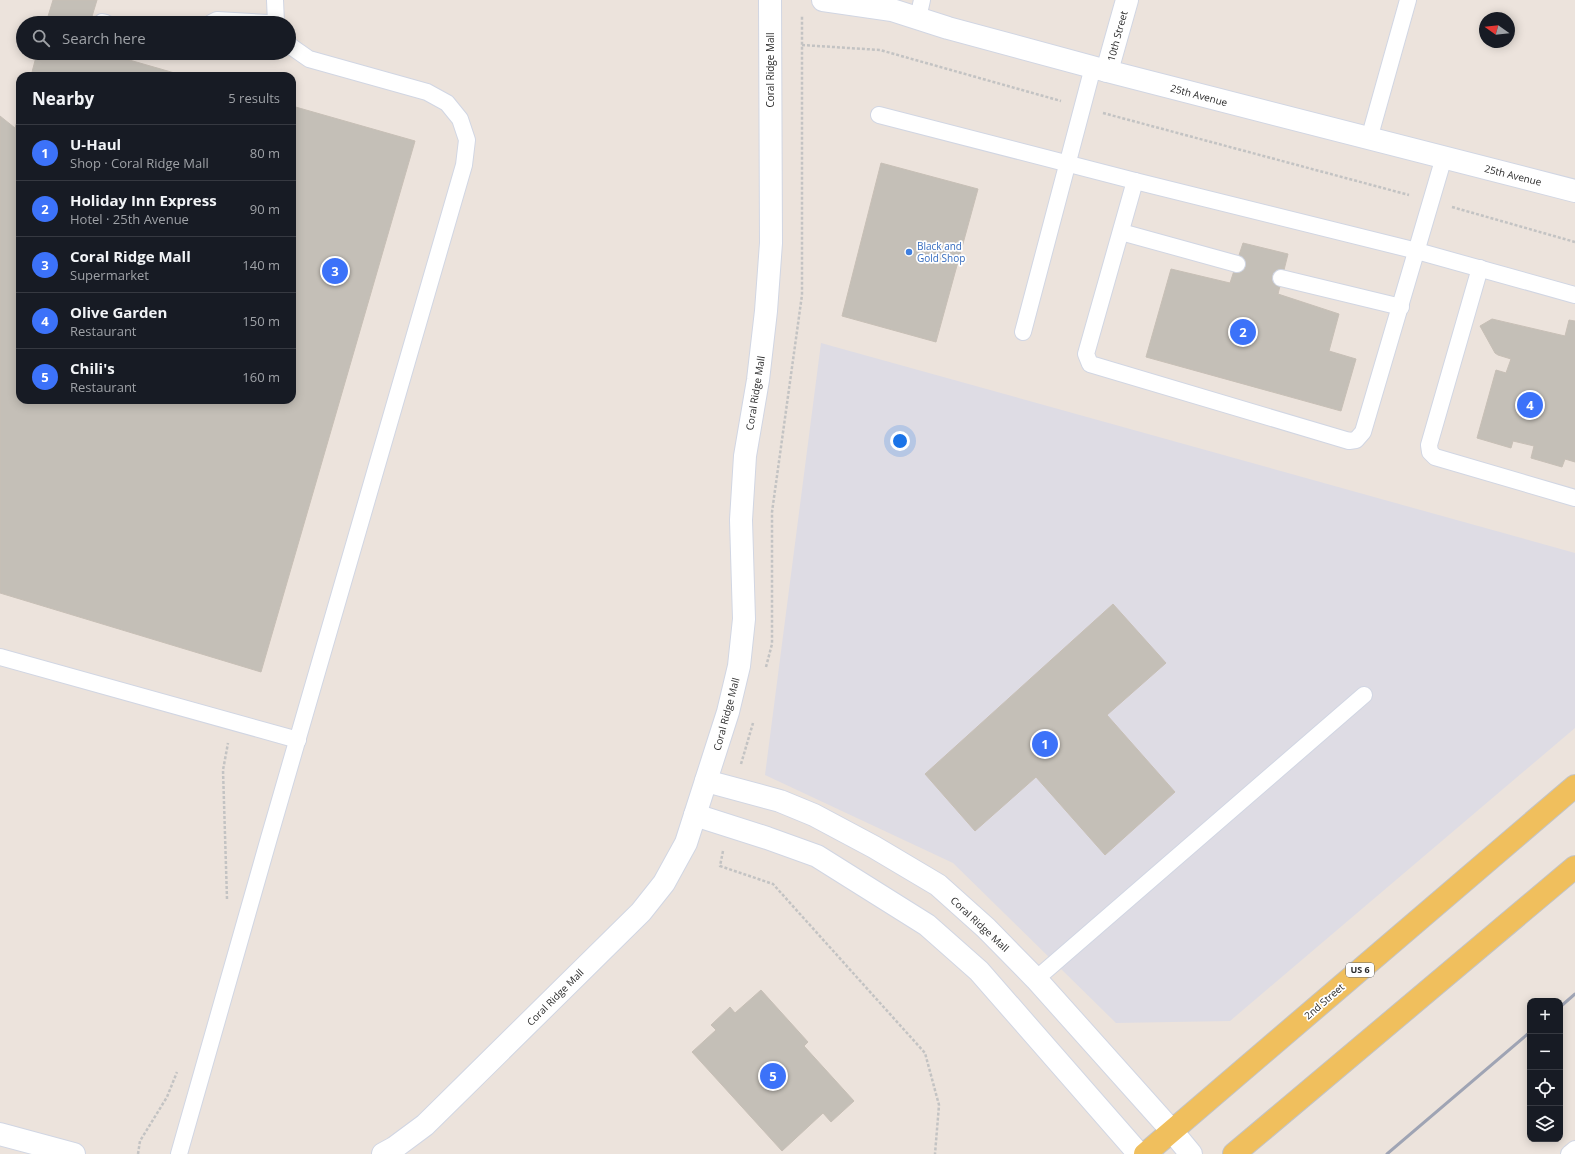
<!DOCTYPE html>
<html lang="en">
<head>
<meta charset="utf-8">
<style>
  :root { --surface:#171b24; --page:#20242c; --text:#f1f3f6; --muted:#9ea1a6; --line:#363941; --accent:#3c72f9 }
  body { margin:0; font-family:"Open Sans",sans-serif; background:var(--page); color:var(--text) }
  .controls { position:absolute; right:12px; bottom:12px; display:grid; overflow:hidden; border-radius:8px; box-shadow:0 2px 10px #0003 }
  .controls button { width:36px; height:36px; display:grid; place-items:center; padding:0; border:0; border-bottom:1px solid var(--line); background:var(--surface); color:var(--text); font:20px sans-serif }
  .compass { position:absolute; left:1479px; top:12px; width:36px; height:36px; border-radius:50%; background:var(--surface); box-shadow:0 2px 10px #0003; rotate:285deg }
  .you { position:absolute; left:900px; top:441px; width:14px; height:14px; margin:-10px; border:3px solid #fff; border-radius:50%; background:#1a73e8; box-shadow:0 0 0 6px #1a73e833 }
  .badge { display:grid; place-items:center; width:26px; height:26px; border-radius:50%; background:var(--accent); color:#fff; font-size:13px; font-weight:700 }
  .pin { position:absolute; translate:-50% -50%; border:2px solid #fff; box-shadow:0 1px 4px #0006 }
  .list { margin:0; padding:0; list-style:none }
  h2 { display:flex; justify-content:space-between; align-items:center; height:52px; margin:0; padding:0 16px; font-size:17px }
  h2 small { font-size:13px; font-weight:400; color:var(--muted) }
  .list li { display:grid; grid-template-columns:26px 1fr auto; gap:12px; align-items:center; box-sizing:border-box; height:56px; padding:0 16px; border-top:1px solid var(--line) }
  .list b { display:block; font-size:15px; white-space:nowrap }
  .list p { margin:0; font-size:13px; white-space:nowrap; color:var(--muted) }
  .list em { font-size:13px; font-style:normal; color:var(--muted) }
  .icon { flex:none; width:22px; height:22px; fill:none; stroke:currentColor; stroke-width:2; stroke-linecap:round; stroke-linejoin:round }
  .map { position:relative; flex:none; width:1575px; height:1154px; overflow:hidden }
  .search { position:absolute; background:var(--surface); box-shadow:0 2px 10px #0003; left:16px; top:16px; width:280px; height:44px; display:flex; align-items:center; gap:10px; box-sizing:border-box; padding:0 14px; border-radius:22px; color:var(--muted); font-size:15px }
  .panel { position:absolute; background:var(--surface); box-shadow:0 2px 10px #0003; left:16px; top:72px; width:280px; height:332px; border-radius:12px }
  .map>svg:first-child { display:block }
</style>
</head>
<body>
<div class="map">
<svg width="1575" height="1154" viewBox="0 0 1575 1154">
  <rect width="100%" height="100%" fill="#ece3dc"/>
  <path fill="#dedce4" d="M 821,343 L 1575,553 L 1575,728 L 1230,1021 L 1116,1023 L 953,863 L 765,775 Z"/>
  <g fill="#c4bfb7" stroke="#c7bfb6">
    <path d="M 53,0 L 97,0 L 90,23 L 46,23 Z"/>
    <path d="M 37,53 L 105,53 L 185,76 L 31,76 Z"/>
    <path d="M 292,106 L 415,141 L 261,672 L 0,593 L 0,116 L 15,128 L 20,112 L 20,400 L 292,400 Z"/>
    <path d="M 881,163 L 978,189 L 936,342 L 842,316 Z"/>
    <path d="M 1243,243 L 1288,254 L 1278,294 L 1339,314 L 1329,351 L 1356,359 L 1341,411 L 1146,357 L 1171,269 L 1230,283 Z"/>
    <path d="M 1492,319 L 1565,336 L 1569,320 L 1575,321 L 1575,462 L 1565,459 L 1562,467 L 1531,458 L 1534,446 L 1513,441 L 1511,448 L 1477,438 L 1496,370 L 1506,373 L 1511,359 L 1498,355 L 1495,353 L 1480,326 Z"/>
    <path d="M 1113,604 L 1166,663 L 1107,715 L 1175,792 L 1105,855 L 1036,777 L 975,831 L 925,774 Z"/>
    <path d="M 761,990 L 808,1042 L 804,1046 L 854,1101 L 831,1122 L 823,1113 L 782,1151 L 692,1052 L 716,1030 L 711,1025 L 730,1007 L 735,1013 Z"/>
  </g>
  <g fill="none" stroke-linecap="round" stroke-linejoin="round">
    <g stroke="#d1d6e3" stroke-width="18">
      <g id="lane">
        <path d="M 275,0 L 276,23"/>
        <path d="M 918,18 L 922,0"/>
        <path d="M 102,22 L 106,23"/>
        <path d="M 211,23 L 217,20 L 268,23"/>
        <path d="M 879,115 L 1135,181 L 1417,251 L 1575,295"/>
        <path d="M 1369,139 L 1408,0"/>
        <path d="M 1135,181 L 1086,354 L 1090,364 L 1349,441 L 1356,440 L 1363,432 L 1444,157"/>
        <path d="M 1121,232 L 1237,264"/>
        <path d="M 1480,268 L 1429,445 L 1430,452 L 1435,457 L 1575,498"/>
        <path d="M 1281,278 L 1401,307"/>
        <path d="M 1023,332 L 1093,67"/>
        <path d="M 0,657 L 298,740"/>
        <path d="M 1036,979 L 1364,695"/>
        <path d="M 179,1154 L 269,838 L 464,165 L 467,140 L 460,119 L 447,103 L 427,92 L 309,59 L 289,45"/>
        <path d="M 1569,1154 L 1575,1149"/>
      </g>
    </g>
    <g stroke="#d1d6e3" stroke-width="24">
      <g id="street">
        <path d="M 823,0 L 892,10 L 948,28 L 1107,71 L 1575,191"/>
        <path d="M 1107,71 L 1127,0"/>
        <path d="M 706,781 L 780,801 L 814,815 L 874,847 L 938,885 L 986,928 L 1036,979 L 1172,1131 L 1191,1154"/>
        <path d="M 695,815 L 767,838 L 817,856 L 927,925 L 979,971 L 1139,1154"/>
        <path d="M 0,1134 L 74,1154"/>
        <path d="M 383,1154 L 394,1148 L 425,1125 L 641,912 L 664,883 L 686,843 L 728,712 L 739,666 L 744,619 L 741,520 L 745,456 L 758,380 L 766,311 L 771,243 L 770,0"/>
      </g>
    </g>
    <g stroke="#c3c3c3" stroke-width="24">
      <g id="primary">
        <path d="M 1145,1154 L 1575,786"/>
        <path d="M 1234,1154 L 1575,867"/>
      </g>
    </g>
    <g stroke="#c3c3c3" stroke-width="2.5" stroke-dasharray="3 2" stroke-linecap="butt">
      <path d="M 802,45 L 880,50 L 1061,101"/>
      <path d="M 1103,113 L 1409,195"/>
      <path d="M 1452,207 L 1575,242"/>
      <path d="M 766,667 L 772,644 L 772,512 L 802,295 L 802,15"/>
      <path d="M 741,764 L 753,723"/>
      <path d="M 723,851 L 720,866 L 773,884 L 925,1053 L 939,1105 L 935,1154"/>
      <path d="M 227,899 L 223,770 L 228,743"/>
      <path d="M 138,1154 L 140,1141 L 167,1097 L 177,1072"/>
    </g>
    <use href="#lane" stroke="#fff" stroke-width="16"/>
    <use href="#street" stroke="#fff" stroke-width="22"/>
    <use href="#primary" stroke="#f0bf5d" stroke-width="22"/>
    <g stroke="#9fa4b4" stroke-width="3">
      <path d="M 1560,1007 L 1575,994"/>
      <path d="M 1387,1154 L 1530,1032"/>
    </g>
  </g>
  <circle fill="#3f7fe0" stroke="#fff" stroke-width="1.5" cx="909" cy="252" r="4"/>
  <g text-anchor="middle" stroke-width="3.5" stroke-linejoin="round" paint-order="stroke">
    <rect fill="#fff" stroke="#6a6a6a" stroke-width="1" x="1346" y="963" width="28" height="14" rx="3"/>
    <g font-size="9" font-weight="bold" fill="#2a2a2a">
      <text x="1360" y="973">US 6</text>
    </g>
    <g font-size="10" fill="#2a2a2a" stroke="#fff">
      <text transform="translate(1117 36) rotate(-75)" y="4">10th Street</text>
      <text transform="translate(770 70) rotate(-90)" y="4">Coral Ridge Mall</text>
      <text transform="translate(1199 95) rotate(15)" y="4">25th Avenue</text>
      <text transform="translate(1513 175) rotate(14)" y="4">25th Avenue</text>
      <text transform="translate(755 393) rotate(-81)" y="4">Coral Ridge Mall</text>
      <text transform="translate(726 714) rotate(-75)" y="4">Coral Ridge Mall</text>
      <text transform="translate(980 924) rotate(43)" y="4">Coral Ridge Mall</text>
      <text transform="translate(555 997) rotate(-45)" y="4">Coral Ridge Mall</text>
      <text transform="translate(1324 1001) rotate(-41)" y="4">2nd Street</text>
    </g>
    <g font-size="10" fill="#366cbe" stroke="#fff" text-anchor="start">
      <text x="917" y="250">Black and<tspan x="917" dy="12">Gold Shop</tspan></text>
    </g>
  </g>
</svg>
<div class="controls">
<button>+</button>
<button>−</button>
<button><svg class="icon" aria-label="locate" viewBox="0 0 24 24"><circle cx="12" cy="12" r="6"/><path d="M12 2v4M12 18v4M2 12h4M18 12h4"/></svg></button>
<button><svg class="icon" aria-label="layers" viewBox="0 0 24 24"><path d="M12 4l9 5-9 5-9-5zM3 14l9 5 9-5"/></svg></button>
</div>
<svg class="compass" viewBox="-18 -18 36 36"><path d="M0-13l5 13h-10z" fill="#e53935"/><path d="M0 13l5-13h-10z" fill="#9ea1a6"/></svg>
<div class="you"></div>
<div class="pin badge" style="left:1045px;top:744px">1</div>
<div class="pin badge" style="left:1243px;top:332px">2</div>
<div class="pin badge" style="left:335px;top:271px">3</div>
<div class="pin badge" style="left:1530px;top:405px">4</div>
<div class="pin badge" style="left:773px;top:1076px">5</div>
<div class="search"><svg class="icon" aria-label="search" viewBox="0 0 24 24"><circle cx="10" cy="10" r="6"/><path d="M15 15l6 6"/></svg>Search here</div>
<section class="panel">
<h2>Nearby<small>5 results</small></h2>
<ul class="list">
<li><span class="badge">1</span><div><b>U-Haul</b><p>Shop · Coral Ridge Mall</p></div><em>80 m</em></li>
<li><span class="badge">2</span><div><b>Holiday Inn Express</b><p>Hotel · 25th Avenue</p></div><em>90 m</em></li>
<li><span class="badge">3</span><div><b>Coral Ridge Mall</b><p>Supermarket</p></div><em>140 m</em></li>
<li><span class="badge">4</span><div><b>Olive Garden</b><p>Restaurant</p></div><em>150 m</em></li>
<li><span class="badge">5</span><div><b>Chili's</b><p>Restaurant</p></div><em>160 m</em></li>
</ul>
</section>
</div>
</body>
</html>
